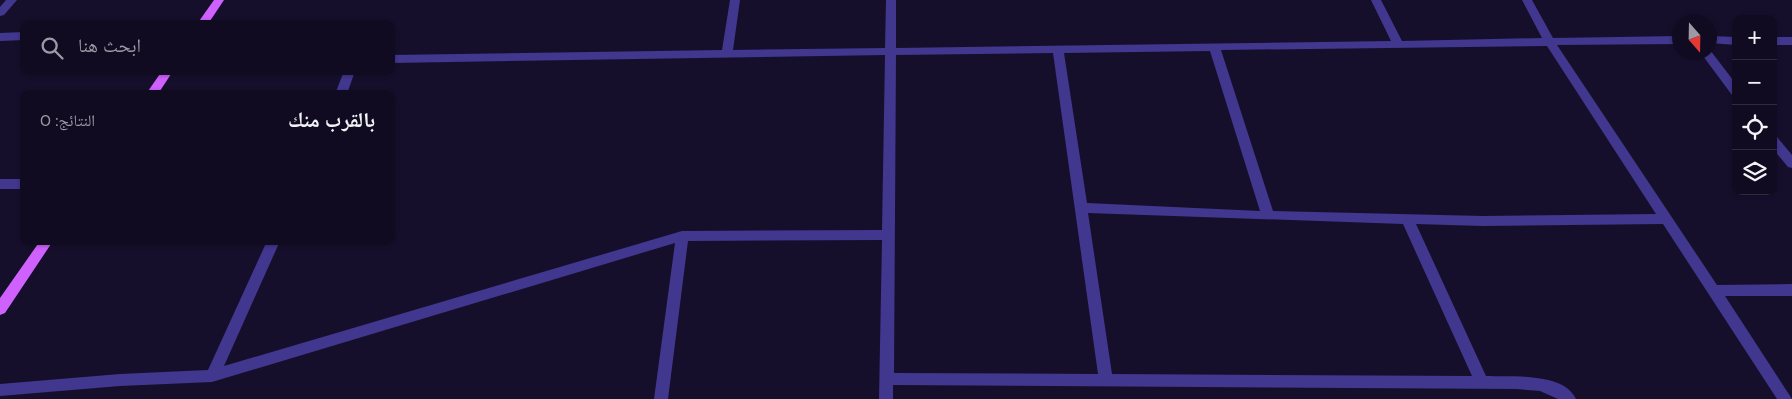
<!DOCTYPE html>
<html lang="ar">
<head>
<meta charset="utf-8">
<style>
  :root { --surface:#100b21; --page:#1e192e; --text:#f1f3f6; --muted:#9c9ba5; --line:#302b3f }
  body { margin:0; font-family:"DM Sans","Noto Naskh Arabic",sans-serif; background:var(--page); color:var(--text); direction:rtl }
  .controls { position:absolute; right:15px; top:15px; display:grid; overflow:hidden; border-radius:10px; box-shadow:0 1px 4px #0004 }
  .controls button { width:45px; height:45px; display:grid; place-items:center; padding:0; border:0; border-bottom:1px solid var(--line); background:var(--surface); color:var(--text); font:25px sans-serif }
  .compass { position:absolute; left:1672px; top:15px; width:45px; height:45px; border-radius:50%; background:var(--surface); box-shadow:0 1px 4px #0004; rotate:160deg }
  .list { margin:0; padding:0; list-style:none }
  h2 { display:flex; justify-content:space-between; align-items:center; height:65px; margin:0; padding:0 20px; font-size:21px }
  h2 small { font-size:16px; font-weight:400; color:var(--muted) }
  .icon { flex:none; width:28px; height:28px; fill:none; stroke:currentColor; stroke-width:2; stroke-linecap:round; stroke-linejoin:round }
  .map { position:relative; flex:none; width:1792px; height:399px; overflow:hidden; direction:ltr }
  .search { position:absolute; background:var(--surface); box-shadow:0 1px 4px #0004; left:20px; top:20px; width:375px; height:55px; display:flex; align-items:center; gap:12px; box-sizing:border-box; padding:0 18px; border-radius:10px; color:var(--muted); font-size:19px }
  .panel { position:absolute; background:var(--surface); box-shadow:0 1px 4px #0004; left:20px; top:90px; width:375px; height:155px; border-radius:10px; direction:rtl }
  .map>svg:first-child { display:block }
</style>
</head>
<body>
<div class="map">
<svg width="1792" height="399" viewBox="0 0 1792 399">
  <rect width="100%" height="100%" fill="#160f2c"/>
  <g fill="none" stroke-linecap="round" stroke-linejoin="round">
    <g fill="#41378e" fill-rule="evenodd">
      <path d="M 6,0 L 17,0 L 4,15 L 0,16 L 0,7 Z"/>
      <path d="M 730,0 L 740,0 L 733,50 L 885,48 L 886,0 L 896,0 L 896,48 L 1391,41 L 1371,0 L 1381,0 L 1402,41 L 1542,38 L 1522,0 L 1532,0 L 1553,38 L 1680,36 L 1680,44 L 1557,45 L 1717,285 L 1792,284 L 1792,296 L 1725,296 L 1792,399 L 1777,399 L 1663,224 L 1483,226 L 1416,224 L 1486,376 C 1511,377 1564,372 1576,399 L 1558,399 L 1540,391 L 1516,389 L 893,385 L 893,399 L 879,399 L 882,240 L 688,241 L 668,399 L 654,399 L 675,243 L 212,382 L 120,386 L 0,396 L 0,384 L 120,374 L 208,370 L 267,241 L 280,241 L 224,366 L 682,231 L 882,230 L 885,55 L 391,63 L 391,55 L 722,50 ZM 1547,46 L 1656,214 L 1483,216 L 1273,211 L 1221,50 ZM 1210,51 L 1260,211 L 1087,203 L 1064,53 ZM 1053,53 L 1098,374 L 894,373 L 896,55 ZM 1088,213 L 1403,224 L 1472,376 L 1112,374 Z"/>
      <path d="M 24,32 L 24,40 L 0,41 L 0,33 Z"/>
      <path d="M 1710,36 L 1736,37 L 1736,45 L 1710,43 Z"/>
      <rect x="1773" y="37" width="19" height="8"/>
      <path d="M 1710,50 L 1736,84 L 1736,96 L 1732,95 L 1700,52 L 1710,52 Z"/>
      <path d="M 344,71 L 355,71 L 347,94 L 335,94 Z"/>
      <path d="M 1773,136 L 1777,137 L 1792,155 L 1792,168 L 1788,167 L 1773,149 Z"/>
      <rect x="0" y="179" width="24" height="10"/>
    </g>
    <g fill="#cf61ff" fill-rule="evenodd">
      <path d="M 214,0 L 224,0 L 208,24 L 197,24 Z"/>
      <path d="M 162,71 L 173,71 L 158,94 L 146,94 Z"/>
      <path d="M 40,241 L 53,241 L 5,313 L 0,315 L 0,298 Z"/>
    </g>
  </g>
</svg>
<div class="controls">
<button>+</button>
<button>−</button>
<button><svg class="icon" aria-label="locate" viewBox="0 0 24 24"><circle cx="12" cy="12" r="6"/><path d="M12 2v4M12 18v4M2 12h4M18 12h4"/></svg></button>
<button><svg class="icon" aria-label="layers" viewBox="0 0 24 24"><path d="M12 4l9 5-9 5-9-5zM3 14l9 5 9-5"/></svg></button>
</div>
<svg class="compass" viewBox="-18 -18 36 36"><path d="M0-13l5 13h-10z" fill="#e53935"/><path d="M0 13l5-13h-10z" fill="#9c9ba5"/></svg>
<div class="search"><svg class="icon" aria-label="search" viewBox="0 0 24 24"><circle cx="10" cy="10" r="6"/><path d="M15 15l6 6"/></svg>ابحث هنا</div>
<section class="panel">
<h2>بالقرب منك<small>النتائج: 0</small></h2>
<ul class="list">
</ul>
</section>
</div>
</body>
</html>
